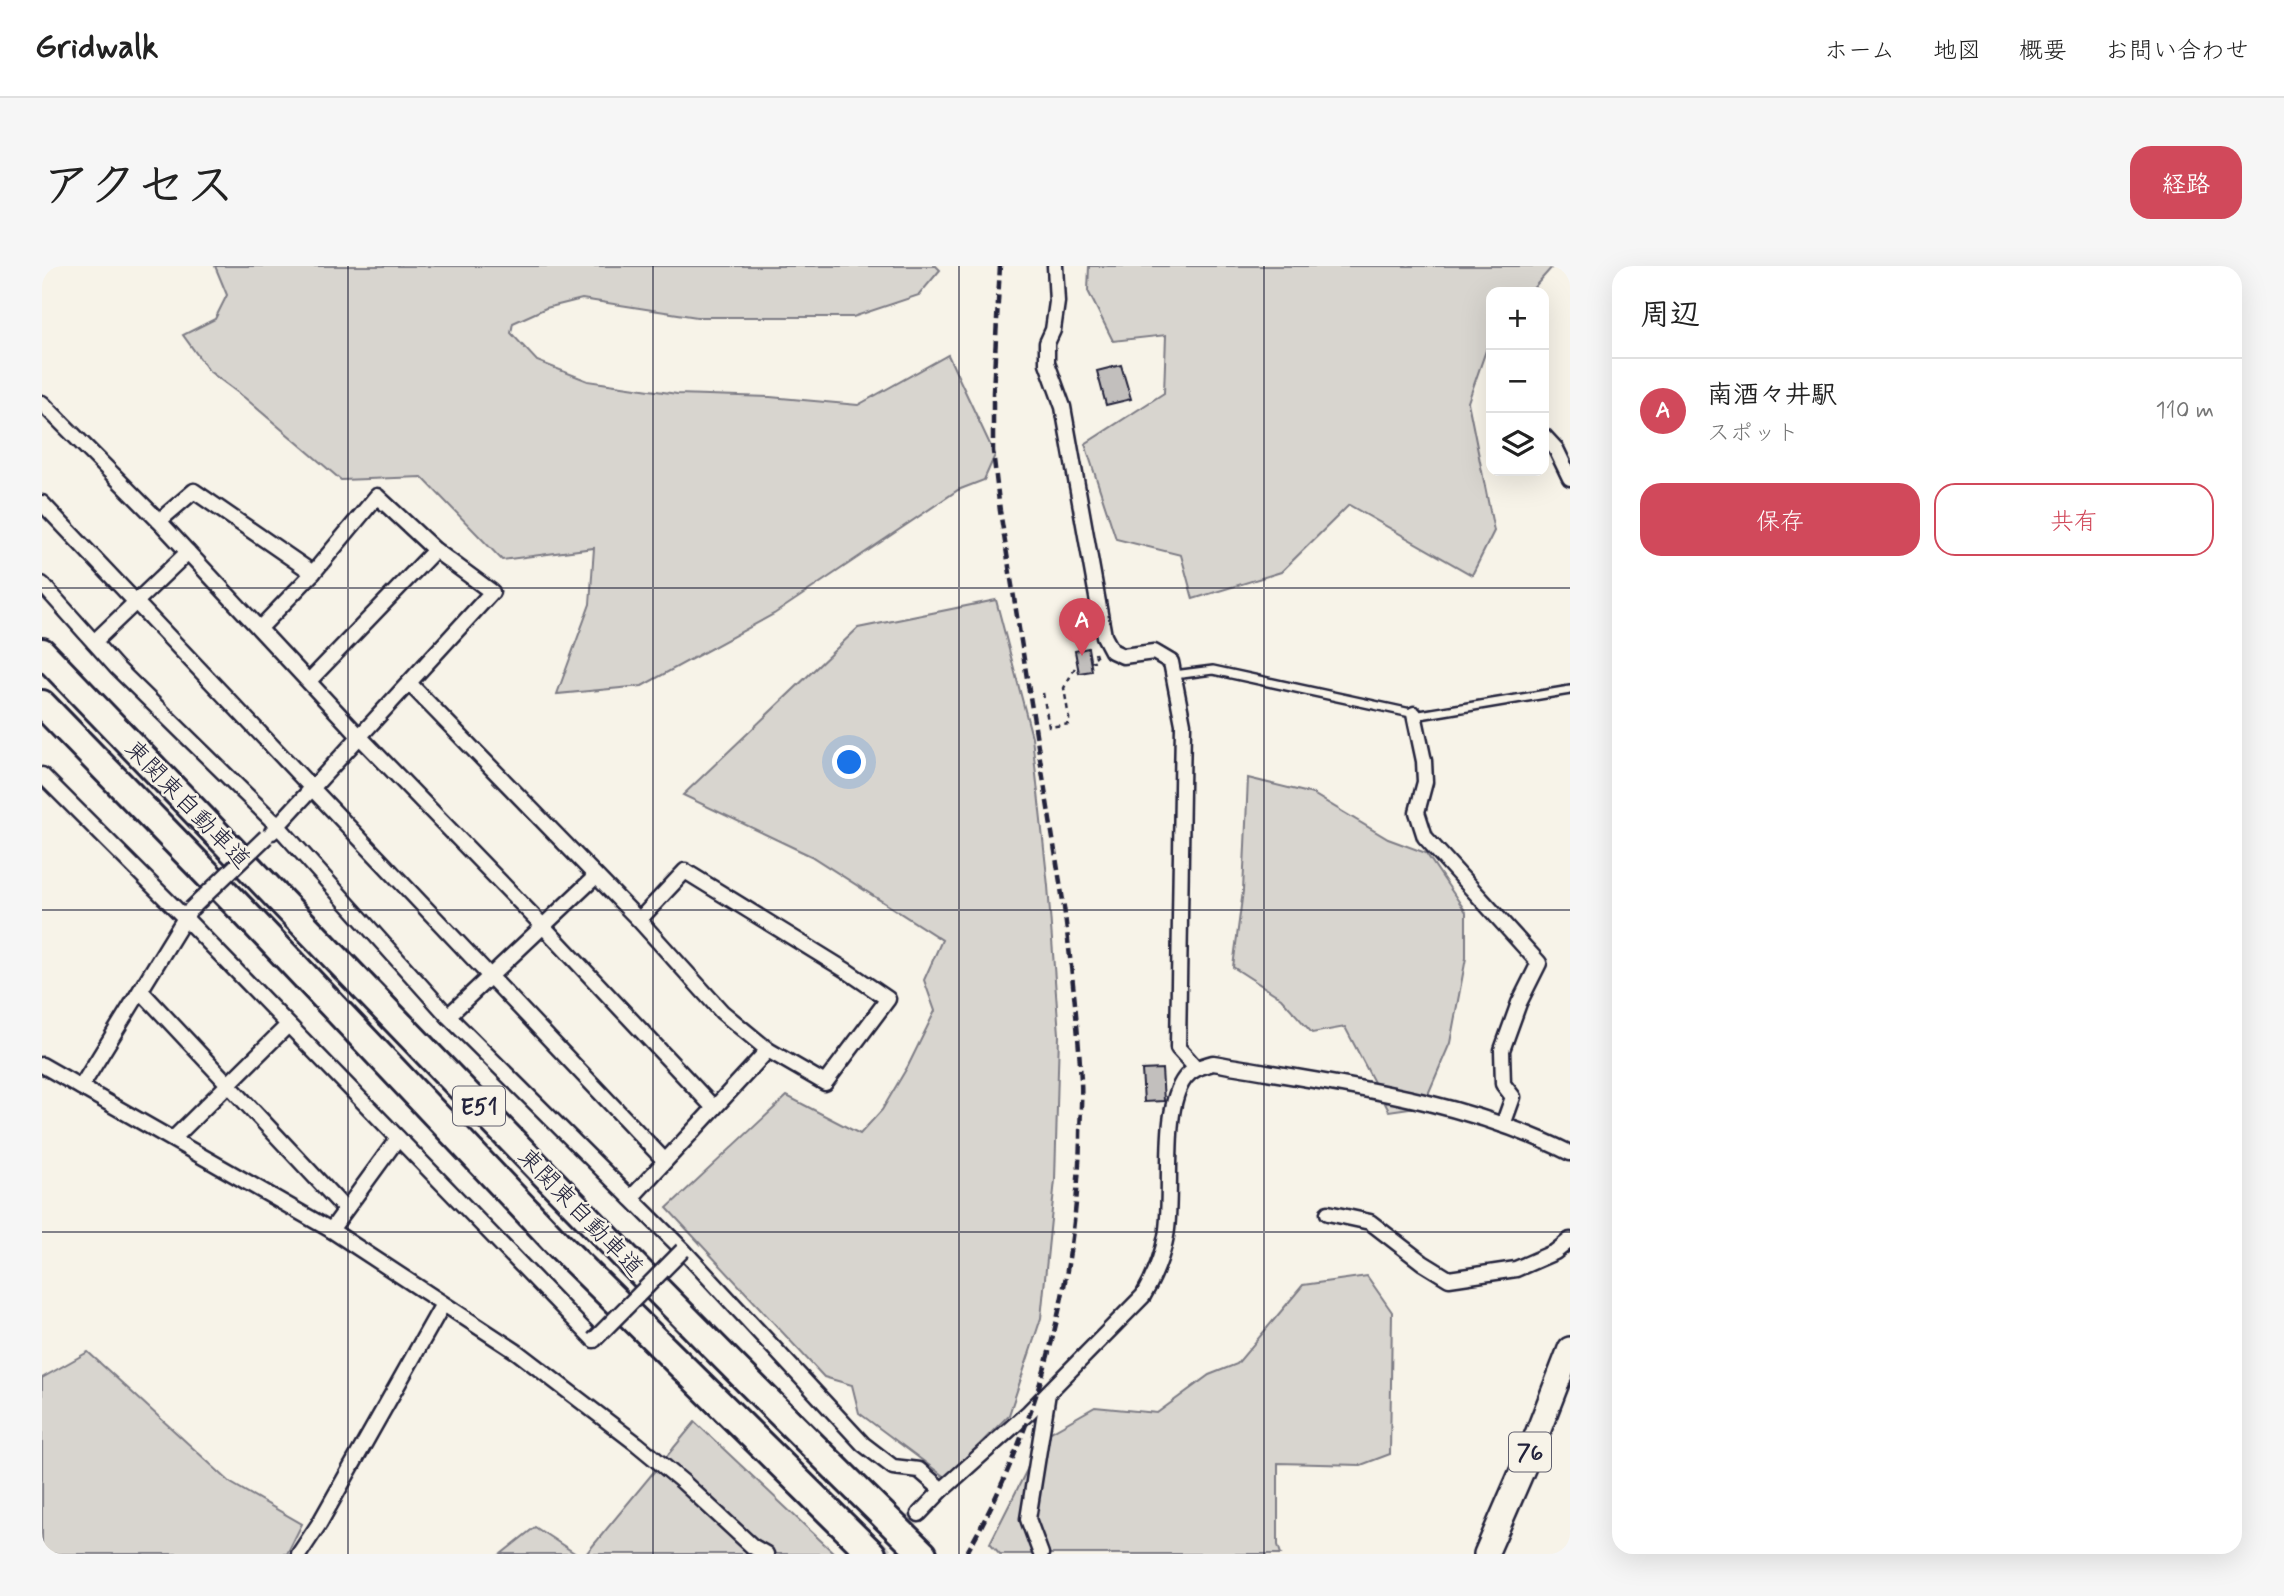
<!DOCTYPE html>
<html lang="ja">
<head>
<meta charset="utf-8">
<style>
  :root { --surface:#fff; --page:#f6f6f6; --text:#222; --muted:#767676; --line:#e0e0e0; --accent:#d1495b }
  body { margin:0; font-family:Mynerve,"Klee One",sans-serif; background:var(--page); color:var(--text) }
  .controls { position:absolute; right:21px; top:21px; display:grid; overflow:hidden; border-radius:14px; box-shadow:0 7px 28px #0002 }
  .controls button { width:63px; height:63px; display:grid; place-items:center; padding:0; border:0; border-bottom:2px solid var(--line); background:var(--surface); color:var(--text); font:35px sans-serif }
  .you { position:absolute; left:808px; top:497px; width:24px; height:24px; margin:-18px; border:5px solid #fff; border-radius:50%; background:#1a73e8; box-shadow:0 0 0 10px #1a73e833 }
  .badge { display:grid; place-items:center; width:46px; height:46px; border-radius:50%; background:var(--accent); color:#fff; font-size:23px; font-weight:700 }
  .pin { position:absolute; translate:-50% -58px; filter:drop-shadow(0 2px 4px #0008) }
  .pin::after { content:''; position:absolute; top:37px; width:24px; height:21px; background:inherit; clip-path:polygon(0 0,100% 0,50% 100%) }
  .list { margin:0; padding:0; list-style:none }
  h2 { display:flex; justify-content:space-between; align-items:center; height:91px; margin:0; padding:0 28px; font-size:30px }
  h2 small { font-size:23px; font-weight:400; color:var(--muted) }
  .list li { display:grid; grid-template-columns:46px 1fr auto; gap:21px; align-items:center; box-sizing:border-box; height:105px; padding:0 28px; border-top:2px solid var(--line) }
  .list b { display:block; font-size:26px; white-space:nowrap }
  .list p { margin:0; font-size:23px; white-space:nowrap; color:var(--muted) }
  .list em { font-size:23px; font-style:normal; color:var(--muted) }
  .actions { display:flex; gap:14px; padding:21px 28px }
  .actions a { flex:1; padding:16px 0; border:2px solid var(--accent); border-radius:21px; text-align:center; font-size:24px; color:var(--accent) }
  .actions .main { background:var(--accent); color:#fff }
  .icon { flex:none; width:38px; height:38px; fill:none; stroke:currentColor; stroke-width:2; stroke-linecap:round; stroke-linejoin:round }
  .map { position:relative; flex:none; width:1528px; height:1288px; overflow:hidden; border-radius:21px }
  header { display:flex; align-items:center; gap:42px; box-sizing:border-box; height:98px; padding:0 35px; background:var(--surface); border-bottom:2px solid var(--line) }
  header strong { font-size:33px }
  nav { display:flex; gap:38px; margin-inline-start:auto; font-size:24px }
  .intro { display:flex; align-items:center; justify-content:space-between; box-sizing:border-box; height:168px; padding:0 42px }
  h1 { margin:0; font-size:49px }
  .button { padding:18px 32px; border-radius:21px; background:var(--accent); color:#fff; font-size:24px; font-weight:700 }
  main { display:flex; gap:42px; padding:0 42px }
  aside { flex:1; background:var(--surface); border-radius:21px; box-shadow:0 7px 28px #0002 }
  .map>svg:first-child { display:block }
</style>
</head>
<body>
<header>
<strong>Gridwalk</strong>
<nav><a>ホーム</a><a>地図</a><a>概要</a><a>お問い合わせ</a></nav>
</header>
<div class="intro"><h1>アクセス</h1><a class="button">経路</a></div>
<main>
<div class="map">
<svg width="1528" height="1288" viewBox="0 0 1528 1288">
  <rect width="100%" height="100%" fill="#f7f3e8"/>
  <filter id="ink" filterUnits="userSpaceOnUse"><feTurbulence type="fractalNoise" baseFrequency=".0143" numOctaves="2"/><feDisplacementMap in="SourceGraphic" scale="14" xChannelSelector="R" yChannelSelector="G"/><feConvolveMatrix kernelMatrix="1 2 1 2 8 2 1 2 1" color-interpolation-filters="sRGB"/></filter>
  <g filter="url(#ink)">
    <g fill="#d8d5cf" stroke="#7d7c85" stroke-width="2">
      <path d="M 173,0 L 894,0 L 898,4 L 877,29 L 811,51 L 655,51 L 540,33 L 504,42 L 471,57 L 469,67 L 495,95 L 546,115 L 635,128 L 728,131 L 816,139 L 906,89 L 953,189 L 942,214 L 916,224 L 732,348 L 600,420 L 515,428 L 548,338 L 552,282 L 460,294 L 380,211 L 299,214 L 203,132 L 167,105 L 141,69 L 173,53 L 185,29 Z"/>
      <path d="M 1047,0 L 1511,0 L 1488,26 L 1449,26 L 1449,70 L 1426,136 L 1452,265 L 1430,309 L 1307,239 L 1239,306 L 1151,333 L 1139,289 L 1074,273 L 1043,178 L 1122,127 L 1124,69 L 1071,75 L 1046,25 Z"/>
      <path d="M 954,334 L 990,471 L 1006,620 L 1017,768 L 1013,914 L 999,1052 L 967,1149 L 904,1212 L 817,1147 L 810,1119 L 782,1111 L 625,942 L 745,830 L 818,868 L 840,844 L 866,800 L 893,745 L 882,714 L 900,674 L 769,590 L 641,529 L 816,362 Z"/>
      <path d="M 1206,512 L 1271,528 L 1346,573 L 1384,587 L 1424,646 L 1424,692 L 1408,777 L 1381,840 L 1347,845 L 1303,761 L 1270,767 L 1239,732 L 1191,701 L 1201,625 Z"/>
      <path d="M 1325,1010 L 1350,1046 L 1348,1188 L 1319,1199 L 1236,1197 L 1236,1279 L 1239,1288 L 958,1288 L 948,1277 L 1002,1170 L 1053,1141 L 1115,1147 L 1167,1109 L 1195,1098 L 1261,1019 Z"/>
      <path d="M 46,1086 L 189,1217 L 260,1258 L 245,1288 L 0,1288 L 0,1112 Z"/>
      <path d="M 653,1156 L 793,1288 L 544,1288 Z"/>
      <path d="M 493,1261 L 534,1288 L 459,1288 Z"/>
    </g>
    <g fill="#c2bfbd" stroke="#22223b" stroke-width="2">
      <path d="M 1079,99 L 1089,133 L 1064,139 L 1055,105 Z"/>
      <path d="M 1046,382 L 1050,405 L 1037,407 L 1033,385 Z"/>
      <path d="M 1120,803 L 1122,835 L 1102,836 L 1100,804 Z"/>
    </g>
    <g fill="none" stroke-linecap="round" stroke-linejoin="round">
      <path stroke="#ccc9c5" stroke-width="14" stroke-dasharray="14 7" stroke-linecap="butt" d="M 834,1288 L 877,1248"/>
      <g stroke="#22223b" stroke-width="12">
        <path id="lane" d="M 1132,409 L 1171,404 L 1378,449 L 1528,424"/>
      </g>
      <g stroke="#22223b" stroke-width="19">
        <g id="street">
          <path d="M 1013,0 L 1015,36 L 1011,64 L 1005,77 L 1005,97 L 1021,141 L 1062,370 L 1070,385 L 1081,390 L 1112,386 L 1129,396 L 1141,458 L 1136,782 L 1154,802"/>
          <path d="M 0,137 L 117,255 L 318,471 L 501,660 L 672,842"/>
          <path d="M 1502,170 L 1514,183 L 1528,212"/>
          <path d="M 0,237 L 623,895"/>
          <path d="M 117,255 L 152,225 L 271,307"/>
          <path d="M 0,318 L 75,402 L 236,560 L 406,750 L 641,984 L 821,1178 L 851,1201 L 877,1204 L 900,1224"/>
          <path d="M 218,362 L 271,307 L 335,230 L 393,284 L 450,326 L 230,566"/>
          <path d="M 52,376 L 146,286"/>
          <path d="M 267,415 L 393,284"/>
          <path d="M 367,417 L 597,654 L 680,746 L 726,784 L 783,817 L 846,733 L 805,705 L 643,605 L 597,654"/>
          <path d="M 1372,448 L 1382,495 L 1383,516 L 1375,546 L 1383,571 L 1497,697 L 1477,737 L 1460,784 L 1461,818 L 1471,831 L 1461,859"/>
          <path d="M 0,509 L 143,652 L 552,1074"/>
          <path d="M 99,725 L 303,943"/>
          <path d="M 406,750 L 553,611"/>
          <path d="M 0,799 L 289,964 L 475,1086 L 595,1178 L 641,1216 L 710,1280 L 724,1288"/>
          <path d="M 39,821 L 146,647"/>
          <path d="M 131,873 L 246,759"/>
          <path d="M 589,932 L 726,784"/>
          <path d="M 1286,947 L 1328,956 L 1381,997 L 1407,1013 L 1474,1003 L 1513,986 L 1528,974"/>
          <path d="M 289,964 L 356,872"/>
          <path d="M 877,1248 L 900,1224 L 987,1146 L 1101,1030 C 1112,1011 1120,992 1124,970 C 1132,929 1118,844 1143,812 C 1150,803 1160,800 1171,797 C 1291,818 1418,832 1528,887"/>
          <path d="M 257,1288 L 277,1258 L 401,1038"/>
          <path d="M 999,1288 L 986,1253 L 1006,1127"/>
        </g>
      </g>
      <g stroke="#22223b" stroke-width="28">
        <path id="primary" d="M 1444,1288 L 1487,1189 L 1528,1083"/>
      </g>
      <g stroke="#22223b" stroke-width="32">
        <g id="highway">
          <path d="M 0,386 C 292,689 580,995 881,1288"/>
          <path d="M 0,438 L 205,649 L 515,977 L 830,1288"/>
        </g>
      </g>
      <g stroke="#22223b" stroke-width="2.5" stroke-dasharray="5 5" stroke-linecap="butt">
        <path d="M 1048,396 L 1055,394 L 1053,387"/>
        <path d="M 1001,427 L 1007,461 L 1028,458 L 1022,422 L 1035,398"/>
      </g>
      <use href="#lane" stroke="#f7f3e8" stroke-width="7"/>
      <use href="#street" stroke="#f7f3e8" stroke-width="14"/>
      <use href="#primary" stroke="#f7f3e8" stroke-width="23"/>
      <use href="#highway" stroke="#f7f3e8" stroke-width="26"/>
      <path stroke="#22223b" stroke-width="4.5" stroke-dasharray="10 5" stroke-linecap="butt" d="M 924,1288 C 996,1162 1034,1018 1038,873 C 1038,854 1040,834 1039,815 C 1036,757 1029,698 1022,641 L 958,245 L 951,185 L 951,126 L 958,0"/>
      <g stroke="#22223b" stroke-width="19" stroke-linecap="butt">
        <g id="street-bridge">
          <path d="M 149,643 L 224,571"/>
          <path d="M 552,1074 L 641,984"/>
        </g>
      </g>
      <use href="#street-bridge" stroke="#f7f3e8" stroke-width="14"/>
    </g>
  </g>
  <path fill="none" stroke="#22223b" stroke-width="2" stroke-opacity="0.55" d="M 306,0 L 306,1288M 611,0 L 611,1288M 917,0 L 917,1288M 1222,0 L 1222,1288M 0,322 L 1528,322M 0,644 L 1528,644M 0,966 L 1528,966"/>
  <g text-anchor="middle" stroke-width="5" stroke-linejoin="round" paint-order="stroke">
    <g fill="#f7f3e8" stroke="#62616f" stroke-width="2">
      <rect x="411" y="820.5" width="52" height="39" rx="5"/>
      <rect x="1467" y="1166.5" width="42" height="39" rx="5"/>
    </g>
    <g font-size="23" font-weight="bold" fill="#22223b">
      <text x="437" y="848">E51</text>
      <text x="1488" y="1194">76</text>
    </g>
    <g font-size="24" fill="#22223b" stroke="#f7f3e8">
      <text transform="translate(146 538) rotate(46)" y="8">東関東自動車道</text>
      <text transform="translate(539 946) rotate(46)" y="8">東関東自動車道</text>
    </g>
  </g>
</svg>
<div class="controls">
<button>+</button>
<button>−</button>
<button><svg class="icon" aria-label="layers" viewBox="0 0 24 24"><path d="M12 4l9 5-9 5-9-5zM3 14l9 5 9-5"/></svg></button>
</div>
<div class="you"></div>
<div class="pin badge" style="left:1040px;top:390px">A</div>
</div>
<aside>
<h2>周辺<small></small></h2>
<ul class="list">
<li><span class="badge">A</span><div><b>南酒々井駅</b><p>スポット</p></div><em>110 m</em></li>
</ul>
<div class="actions"><a class="main">保存</a><a>共有</a></div>
</aside>
</main>
</body>
</html>
